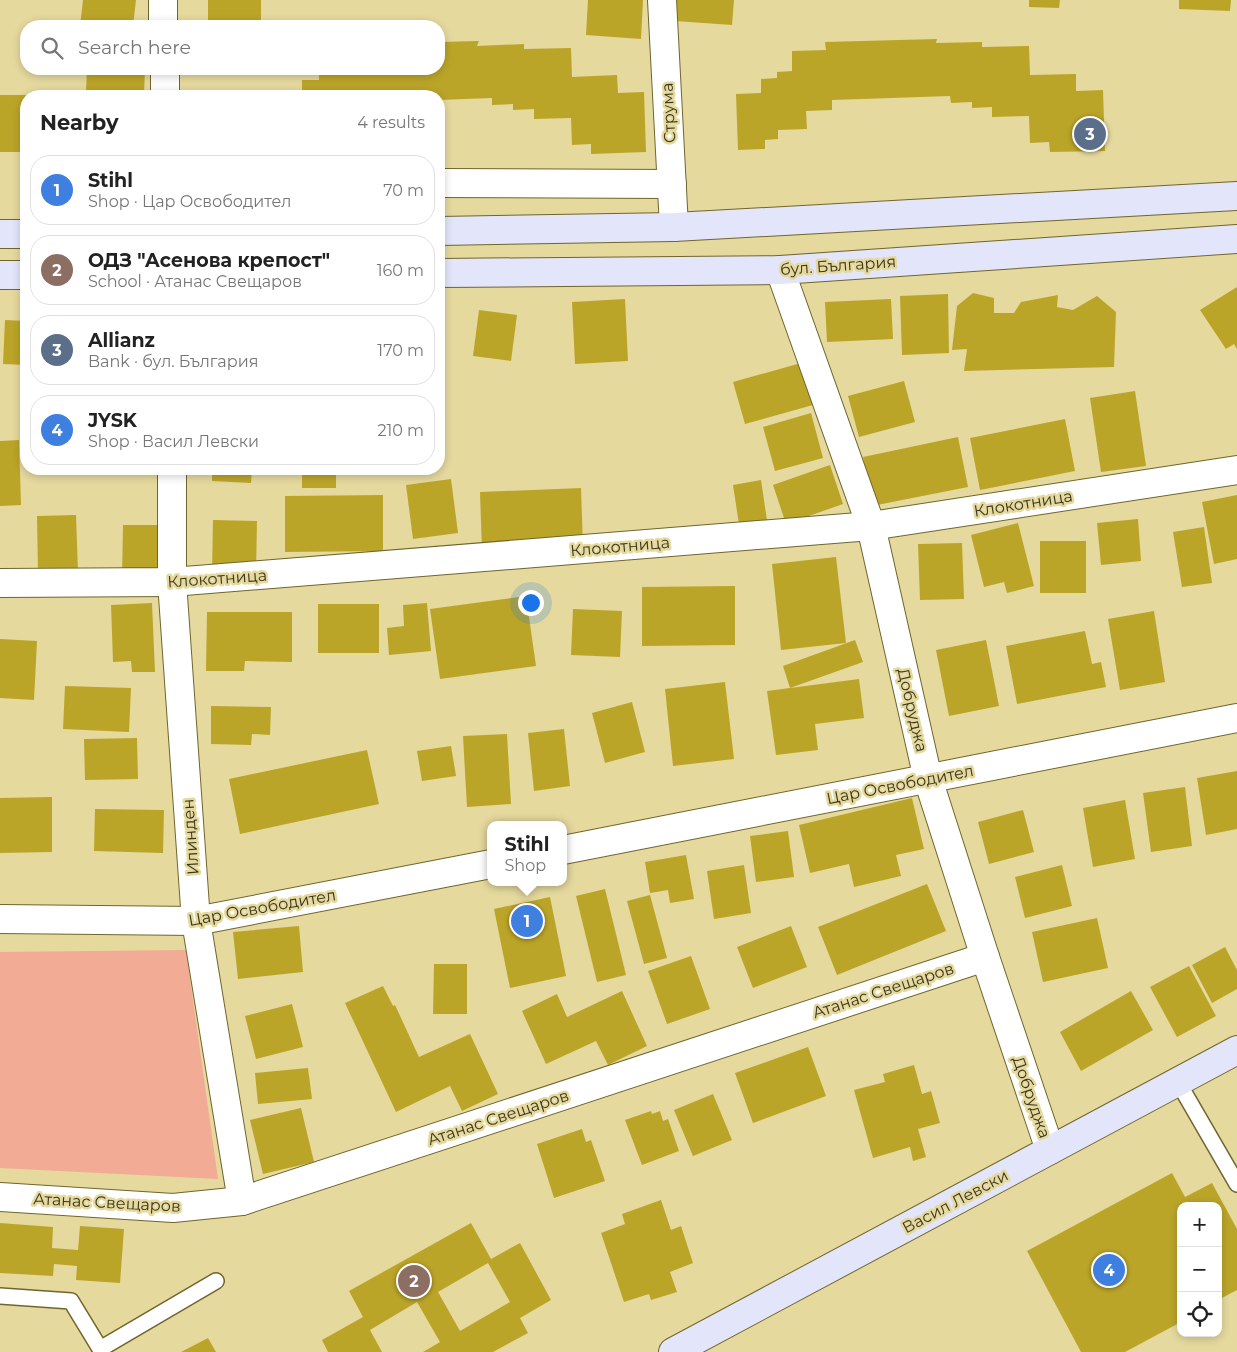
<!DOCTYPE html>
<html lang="en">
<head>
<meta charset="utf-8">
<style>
  :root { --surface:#fff; --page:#f2f2f2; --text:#222; --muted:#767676; --line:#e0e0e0; --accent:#7c3aed }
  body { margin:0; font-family:Montserrat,sans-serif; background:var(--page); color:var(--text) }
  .controls { position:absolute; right:15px; bottom:15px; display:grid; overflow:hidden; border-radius:10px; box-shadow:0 2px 8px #0003 }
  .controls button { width:45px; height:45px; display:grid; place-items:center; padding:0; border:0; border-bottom:1px solid var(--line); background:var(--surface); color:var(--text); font:25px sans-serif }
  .you { position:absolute; left:530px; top:602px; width:18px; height:18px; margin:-12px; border:4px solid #fff; border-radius:50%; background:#1a73e8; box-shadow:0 0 0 8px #1a73e833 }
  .badge { display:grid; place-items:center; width:32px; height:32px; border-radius:50%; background:var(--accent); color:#fff; font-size:16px; font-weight:700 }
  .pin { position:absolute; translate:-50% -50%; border:2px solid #fff; box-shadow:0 1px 5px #0006 }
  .popup { position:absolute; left:487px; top:821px; width:80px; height:65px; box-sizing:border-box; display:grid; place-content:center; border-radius:10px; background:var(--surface); filter:drop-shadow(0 1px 4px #0005); font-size:16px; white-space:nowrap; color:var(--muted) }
  .popup b { font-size:19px; color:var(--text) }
  .popup::after { content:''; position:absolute; left:50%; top:100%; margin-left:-10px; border:10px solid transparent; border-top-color:var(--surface) }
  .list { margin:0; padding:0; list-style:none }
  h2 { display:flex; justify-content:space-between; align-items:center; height:65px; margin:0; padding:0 20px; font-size:21px }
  h2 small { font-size:16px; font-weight:400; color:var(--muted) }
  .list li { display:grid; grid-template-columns:32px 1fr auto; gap:15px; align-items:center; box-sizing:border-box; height:70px; margin:0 10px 10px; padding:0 10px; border:1px solid var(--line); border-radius:20px }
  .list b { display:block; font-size:19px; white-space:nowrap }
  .list p { margin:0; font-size:16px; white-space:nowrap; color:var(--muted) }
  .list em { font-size:16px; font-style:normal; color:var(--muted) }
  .icon { flex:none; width:28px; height:28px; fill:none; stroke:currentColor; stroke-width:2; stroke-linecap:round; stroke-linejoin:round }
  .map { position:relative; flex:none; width:1237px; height:1352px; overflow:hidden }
  .search { position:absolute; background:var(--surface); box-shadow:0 2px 8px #0003; left:20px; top:20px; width:425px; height:55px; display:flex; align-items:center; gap:12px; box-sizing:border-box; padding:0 18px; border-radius:20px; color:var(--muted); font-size:19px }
  .panel { position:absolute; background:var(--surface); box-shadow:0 2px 8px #0003; left:20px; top:90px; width:425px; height:385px; border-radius:20px }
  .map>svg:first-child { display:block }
</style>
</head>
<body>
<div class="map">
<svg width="1237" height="1352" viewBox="0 0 1237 1352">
  <rect width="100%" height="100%" fill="#e5d99e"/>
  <path fill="#f2ab94" d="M 186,950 L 218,1179 L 0,1168 L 0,952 Z"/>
  <g fill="#bba529" fill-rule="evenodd">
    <path d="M 83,0 L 136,0 L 133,26 L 80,26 Z"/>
    <rect x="208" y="0" width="53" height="26"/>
    <path d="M 588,0 L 643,0 L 641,39 L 586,35 Z"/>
    <path d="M 676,0 L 734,0 L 732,25 L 675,21 Z"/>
    <path d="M 1029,0 L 1060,0 L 1059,8 L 1029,7 Z"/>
    <path d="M 1179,0 L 1231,0 L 1230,11 L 1179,9 Z"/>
    <path d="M 937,39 L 936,43 L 982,42 L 982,47 L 1029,46 L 1030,75 L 1076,74 L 1076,91 L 1103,90 L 1105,151 L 1050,152 L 1049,142 L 1030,143 L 1029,116 L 992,117 L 992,107 L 972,108 L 972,102 L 951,103 L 950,96 L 832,100 L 832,110 L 806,111 L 807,129 L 778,130 L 778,139 L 765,140 L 765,149 L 738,150 L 736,94 L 761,93 L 761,79 L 777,78 L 777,72 L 792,71 L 792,51 L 826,50 L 825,42 Z"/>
    <path d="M 479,41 L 477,46 L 524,44 L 524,49 L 571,48 L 572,77 L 617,75 L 618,93 L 644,92 L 646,152 L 591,154 L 591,144 L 572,145 L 571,118 L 534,119 L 534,109 L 513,110 L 513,104 L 492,105 L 492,98 L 439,100 L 439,96 L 302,96 L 302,80 L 319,80 L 319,74 L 334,73 L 334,69 L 439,69 L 439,42 Z"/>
    <path d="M 87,69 L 145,69 L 144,94 L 86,92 Z"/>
    <rect x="0" y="95" width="26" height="57"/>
    <path d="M 1237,287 L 1237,349 L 1234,344 L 1226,349 L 1200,310 Z"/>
    <path d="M 973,293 L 994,298 L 994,313 L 1014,313 L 1021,302 L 1058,295 L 1057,307 L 1073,310 L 1097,296 L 1116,312 L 1114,367 L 964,371 L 967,349 L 952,350 L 957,306 Z"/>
    <path d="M 948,294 L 949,353 L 902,355 L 900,296 Z"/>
    <path d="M 625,299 L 628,361 L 575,364 L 572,302 Z"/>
    <path d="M 891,299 L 893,339 L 827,342 L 825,302 Z"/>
    <path d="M 479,310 L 517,315 L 511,361 L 473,356 Z"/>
    <path d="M 5,320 L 26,321 L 26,365 L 3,364 Z"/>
    <path d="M 801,363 L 813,405 L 745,424 L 733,382 Z"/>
    <path d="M 904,381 L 915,422 L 859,437 L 848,396 Z"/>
    <path d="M 1135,391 L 1146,466 L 1101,472 L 1090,398 Z"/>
    <path d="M 811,413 L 823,458 L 775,471 L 763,427 Z"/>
    <path d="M 1065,419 L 1075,471 L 980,490 L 970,438 Z"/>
    <path d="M 958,437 L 968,487 L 872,506 L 863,457 Z"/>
    <path d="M 19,440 L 21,505 L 0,506 L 0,441 Z"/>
    <path d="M 830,465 L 843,504 L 786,524 L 773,485 Z"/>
    <path d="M 212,469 L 252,469 L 251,483 L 212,481 Z"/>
    <rect x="302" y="469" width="34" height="19"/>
    <path d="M 451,479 L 458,533 L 413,539 L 406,485 Z"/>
    <path d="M 761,480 L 768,527 L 740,531 L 733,485 Z"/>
    <path d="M 581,488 L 583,547 L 482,551 L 480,492 Z"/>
    <path d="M 383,495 L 383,551 L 285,552 L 285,496 Z"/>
    <path d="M 1237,495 L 1237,559 L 1214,564 L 1202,502 Z"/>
    <path d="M 76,515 L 78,572 L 38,573 L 37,516 Z"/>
    <path d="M 1138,519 L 1141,561 L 1101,565 L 1097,523 Z"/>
    <path d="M 213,520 L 257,521 L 256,574 L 212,573 Z"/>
    <path d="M 1018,523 L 1034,586 L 1007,593 L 1004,582 L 984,587 L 971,535 Z"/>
    <path d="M 123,525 L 161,525 L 160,579 L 122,579 Z"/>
    <path d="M 1204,527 L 1212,583 L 1182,587 L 1173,532 Z"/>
    <rect x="1040" y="541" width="46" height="52"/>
    <path d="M 962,543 L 964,599 L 920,600 L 918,544 Z"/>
    <path d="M 836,557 L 846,643 L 781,650 L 772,564 Z"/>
    <path d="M 735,586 L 735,645 L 642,646 L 642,587 Z"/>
    <path d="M 526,596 L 536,666 L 440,679 L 430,609 Z"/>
    <path d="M 152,603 L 155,672 L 132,672 L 131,661 L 113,662 L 111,605 Z"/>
    <path d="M 427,603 L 431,651 L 389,655 L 387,628 L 404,626 L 403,605 Z"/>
    <rect x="318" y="604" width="61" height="49"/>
    <path d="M 573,609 L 622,611 L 620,657 L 571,655 Z"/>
    <path d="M 1154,611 L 1165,682 L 1120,690 L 1108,619 Z"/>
    <path d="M 207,612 L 292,612 L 292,662 L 245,661 L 244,671 L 206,671 Z"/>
    <path d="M 1085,631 L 1092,664 L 1101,662 L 1106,687 L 1017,704 L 1006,646 Z"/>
    <path d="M 0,639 L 37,641 L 34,700 L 0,698 Z"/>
    <path d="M 855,640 L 863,662 L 790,688 L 783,666 Z"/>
    <path d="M 986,640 L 999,706 L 949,716 L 936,650 Z"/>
    <path d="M 859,679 L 864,718 L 815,724 L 818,750 L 776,755 L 767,691 Z"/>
    <path d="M 725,682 L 734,759 L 673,766 L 665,689 Z"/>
    <path d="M 65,686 L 131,688 L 129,732 L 63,729 Z"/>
    <path d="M 632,702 L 645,752 L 605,763 L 592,713 Z"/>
    <path d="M 211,706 L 271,707 L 270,735 L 252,734 L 251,745 L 211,744 Z"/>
    <path d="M 564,729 L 570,786 L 534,791 L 528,733 Z"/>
    <path d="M 507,734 L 511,804 L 467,807 L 463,736 Z"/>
    <path d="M 137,738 L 138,779 L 85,780 L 84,739 Z"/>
    <path d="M 451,746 L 456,776 L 422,781 L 417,751 Z"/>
    <path d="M 367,750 L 379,804 L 240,834 L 229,779 Z"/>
    <path d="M 1237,771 L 1237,829 L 1206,835 L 1197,778 Z"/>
    <path d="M 1185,787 L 1192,846 L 1151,852 L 1143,793 Z"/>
    <path d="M 52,797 L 52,852 L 0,853 L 0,798 Z"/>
    <path d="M 912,798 L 924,849 L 896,855 L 901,876 L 854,887 L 849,864 L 810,873 L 799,825 Z"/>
    <path d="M 1125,800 L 1135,859 L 1093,867 L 1083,808 Z"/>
    <path d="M 95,809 L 164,810 L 163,853 L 94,851 Z"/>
    <path d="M 1023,810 L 1034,852 L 989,864 L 978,822 Z"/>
    <path d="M 788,831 L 794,877 L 756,882 L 750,836 Z"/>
    <path d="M 686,855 L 694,899 L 670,903 L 668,890 L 650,893 L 645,862 Z"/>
    <path d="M 744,865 L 751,913 L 714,919 L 707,871 Z"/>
    <path d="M 1062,865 L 1072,906 L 1025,918 L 1015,877 Z"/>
    <path d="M 927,884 L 946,931 L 837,975 L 818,927 Z"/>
    <path d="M 605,889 L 626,975 L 597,982 L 576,896 Z"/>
    <path d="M 650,895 L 667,958 L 644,964 L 627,901 Z"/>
    <path d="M 550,897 L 566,976 L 510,988 L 494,909 Z"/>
    <path d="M 1097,918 L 1108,968 L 1043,982 L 1032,932 Z"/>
    <path d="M 299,926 L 303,972 L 238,979 L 233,932 Z"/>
    <path d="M 791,926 L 807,967 L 753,988 L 737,947 Z"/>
    <path d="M 1225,947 L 1237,970 L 1237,989 L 1212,1003 L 1192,965 Z"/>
    <path d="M 691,956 L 710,1009 L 667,1024 L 648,971 Z"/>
    <path d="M 434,964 L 467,964 L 467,1014 L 433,1014 Z"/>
    <path d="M 1189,966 L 1216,1016 L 1177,1037 L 1150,987 Z"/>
    <path d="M 383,986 L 393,1006 L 395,1005 L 419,1057 L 470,1034 L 498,1094 L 462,1111 L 450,1086 L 396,1112 L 345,1003 Z"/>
    <path d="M 622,991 L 647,1046 L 608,1065 L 596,1041 L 546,1064 L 522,1011 L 557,994 L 567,1017 Z"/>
    <path d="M 1131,991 L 1153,1030 L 1081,1071 L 1060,1032 Z"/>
    <path d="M 292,1004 L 303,1047 L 256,1059 L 245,1016 Z"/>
    <path d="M 808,1047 L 826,1096 L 753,1123 L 735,1073 Z"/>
    <path d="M 914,1065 L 922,1094 L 931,1091 L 940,1123 L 918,1129 L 926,1157 L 913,1161 L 910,1147 L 873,1158 L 854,1090 L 885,1082 L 883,1074 Z"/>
    <path d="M 308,1068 L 312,1099 L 258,1104 L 255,1073 Z"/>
    <path d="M 713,1094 L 732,1140 L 693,1156 L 674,1110 Z"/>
    <path d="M 301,1108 L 314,1162 L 263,1174 L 250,1120 Z"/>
    <path d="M 651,1111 L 652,1114 L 660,1111 L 663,1121 L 668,1119 L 679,1151 L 642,1165 L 625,1120 Z"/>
    <path d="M 582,1129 L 586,1142 L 591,1140 L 605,1181 L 554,1198 L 537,1144 Z"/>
    <path d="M 1172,1173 L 1185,1197 L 1212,1183 L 1237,1229 L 1237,1290 L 1218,1300 L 1218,1206 L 1181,1206 L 1181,1322 L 1125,1352 L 1081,1352 L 1027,1251 Z"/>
    <path d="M 661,1200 L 671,1230 L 681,1226 L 693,1263 L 670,1272 L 677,1292 L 651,1300 L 649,1294 L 624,1302 L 601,1233 L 625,1224 L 622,1214 Z"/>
    <path d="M 0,1223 L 53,1227 L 52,1248 L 78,1250 L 80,1226 L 124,1229 L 120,1283 L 76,1280 L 77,1266 L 54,1264 L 53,1276 L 0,1273 Z"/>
    <path d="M 471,1223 L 491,1259 L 520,1243 L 551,1300 L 520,1318 L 528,1333 L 493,1352 L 423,1352 L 440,1342 L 417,1302 L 370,1330 L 382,1352 L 328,1352 L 322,1340 L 363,1317 L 349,1291 ZM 488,1263 L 510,1302 L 460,1331 L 438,1292 Z"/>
    <path d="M 208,1338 L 216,1352 L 181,1352 Z"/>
  </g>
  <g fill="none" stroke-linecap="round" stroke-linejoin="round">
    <g stroke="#70652d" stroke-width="18">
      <g id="lane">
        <path d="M 1178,1082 L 1237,1184"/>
        <path d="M 0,1296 L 71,1301 L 102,1352"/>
        <path d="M 100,1349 L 216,1281"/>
      </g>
    </g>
    <g stroke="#70652d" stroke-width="30">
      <g id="street">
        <path d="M 163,0 L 163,26"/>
        <path d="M 662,0 L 674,227"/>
        <path d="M 165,69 L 165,96"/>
        <path d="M 439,183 L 672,184"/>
        <path d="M 780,270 L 871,526 L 928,779 L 985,957 L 1050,1150"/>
        <path d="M 172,469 L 172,582 L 196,921 L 242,1201"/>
        <path d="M 0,583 L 172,582 L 871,526 L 1237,470"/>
        <path d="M 563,850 L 1237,718"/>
        <path d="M 0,919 L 196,921 L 491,864"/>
        <path d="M 0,1197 L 173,1208 L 242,1201 L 985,957"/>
      </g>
    </g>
    <g stroke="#70652d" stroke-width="30">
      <g id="secondary">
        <path d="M 439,231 L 674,227 L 1237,196"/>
        <path d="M 0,234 L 26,234"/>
        <path d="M 439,273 L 780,270 L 1237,239"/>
        <path d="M 0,275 L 26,275"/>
        <path d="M 673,1352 L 1237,1050"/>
      </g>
    </g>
    <use href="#lane" stroke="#fff" stroke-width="15"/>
    <use href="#street" stroke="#fff" stroke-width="28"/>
    <use href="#secondary" stroke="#e3e6fa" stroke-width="28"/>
  </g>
  <g text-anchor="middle" stroke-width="5" stroke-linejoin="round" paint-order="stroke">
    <g font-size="16" fill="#3a351d" stroke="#e5d99e">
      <text transform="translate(668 113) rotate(-93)" y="6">Струма</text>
      <text transform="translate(838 265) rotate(-4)" y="6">бул. България</text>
      <text transform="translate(1023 503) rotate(-9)" y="6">Клокотница</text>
      <text transform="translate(620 546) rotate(-5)" y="6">Клокотница</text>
      <text transform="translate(217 578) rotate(-4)" y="6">Клокотница</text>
      <text transform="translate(913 710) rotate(77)" y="6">Добруджа</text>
      <text transform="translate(900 784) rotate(-11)" y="6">Цар Освободител</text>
      <text transform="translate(190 837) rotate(-94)" y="6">Илинден</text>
      <text transform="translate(262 907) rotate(-10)" y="6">Цар Освободител</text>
      <text transform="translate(883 990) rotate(-18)" y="6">Атанас Свещаров</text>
      <text transform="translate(1032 1097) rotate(71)" y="6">Добруджа</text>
      <text transform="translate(498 1117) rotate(-18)" y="6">Атанас Свещаров</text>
      <text transform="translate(955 1201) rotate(-28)" y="6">Васил Левски</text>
      <text transform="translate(107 1202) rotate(3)" y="6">Атанас Свещаров</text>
    </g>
  </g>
</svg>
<div class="controls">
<button>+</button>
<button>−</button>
<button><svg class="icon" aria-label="locate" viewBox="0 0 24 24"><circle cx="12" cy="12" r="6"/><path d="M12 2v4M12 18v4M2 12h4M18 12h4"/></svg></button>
</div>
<div class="you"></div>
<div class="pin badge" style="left:527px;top:921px;background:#3f7fe0">1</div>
<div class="popup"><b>Stihl</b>Shop</div>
<div class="pin badge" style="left:414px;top:1281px;background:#8d6e63">2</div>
<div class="pin badge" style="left:1090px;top:134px;background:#5c6f8a">3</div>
<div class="pin badge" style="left:1109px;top:1270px;background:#3f7fe0">4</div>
<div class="search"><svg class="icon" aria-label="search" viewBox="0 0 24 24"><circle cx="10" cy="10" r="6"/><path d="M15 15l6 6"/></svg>Search here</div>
<section class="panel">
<h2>Nearby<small>4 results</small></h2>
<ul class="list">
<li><span class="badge" style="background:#3f7fe0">1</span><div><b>Stihl</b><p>Shop · Цар Освободител</p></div><em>70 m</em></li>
<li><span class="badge" style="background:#8d6e63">2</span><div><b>ОДЗ &quot;Асенова крепост&quot;</b><p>School · Атанас Свещаров</p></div><em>160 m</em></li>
<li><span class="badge" style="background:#5c6f8a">3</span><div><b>Allianz</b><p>Bank · бул. България</p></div><em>170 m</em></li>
<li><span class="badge" style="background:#3f7fe0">4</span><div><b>JYSK</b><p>Shop · Васил Левски</p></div><em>210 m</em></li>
</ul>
</section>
</div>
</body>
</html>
